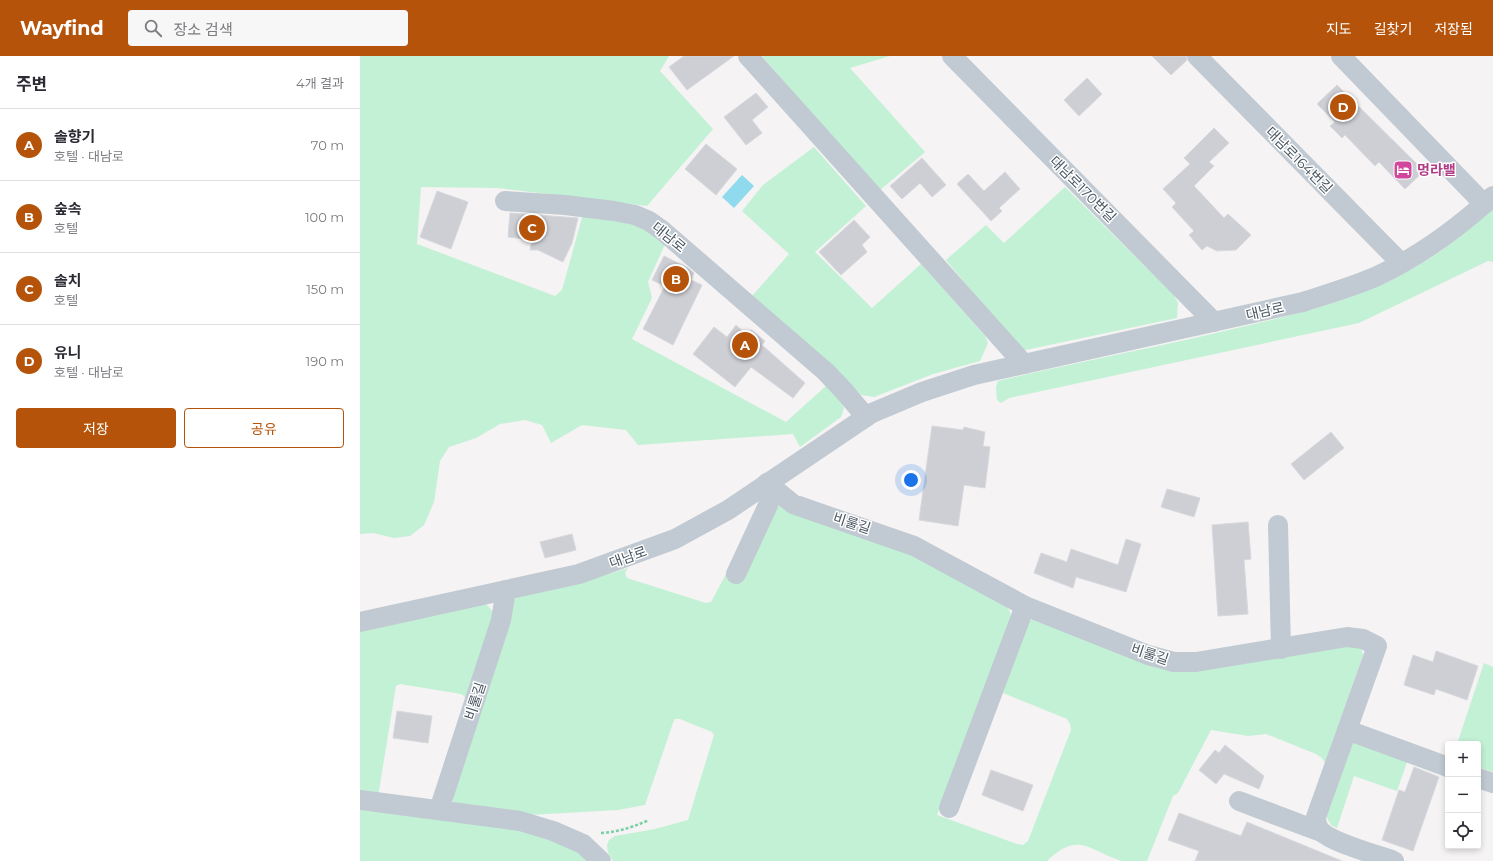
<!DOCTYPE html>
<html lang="ko">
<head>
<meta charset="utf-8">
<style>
  :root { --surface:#fff; --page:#f7f7f7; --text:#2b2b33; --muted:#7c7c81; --line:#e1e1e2; --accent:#b45309 }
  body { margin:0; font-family:Montserrat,"Noto Sans KR",sans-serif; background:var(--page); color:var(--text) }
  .controls { position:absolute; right:12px; bottom:12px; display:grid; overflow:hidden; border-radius:4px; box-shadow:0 2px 6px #0003 }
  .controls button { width:36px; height:36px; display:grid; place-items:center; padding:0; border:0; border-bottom:1px solid var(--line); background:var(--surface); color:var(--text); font:20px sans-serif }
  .you { position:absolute; left:551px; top:424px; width:14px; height:14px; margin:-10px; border:3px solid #fff; border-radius:50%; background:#1a73e8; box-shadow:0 0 0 6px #1a73e833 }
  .badge { display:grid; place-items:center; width:26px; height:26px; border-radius:50%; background:var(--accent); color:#fff; font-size:13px; font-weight:700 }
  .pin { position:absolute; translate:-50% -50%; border:2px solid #fff; box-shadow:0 1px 4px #0006 }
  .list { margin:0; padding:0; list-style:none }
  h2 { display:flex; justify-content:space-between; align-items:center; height:52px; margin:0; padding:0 16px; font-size:17px }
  h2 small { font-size:13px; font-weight:400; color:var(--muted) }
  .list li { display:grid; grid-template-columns:26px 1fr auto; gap:12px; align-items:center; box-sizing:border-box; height:72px; padding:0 16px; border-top:1px solid var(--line) }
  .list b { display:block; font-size:15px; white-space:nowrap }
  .list p { margin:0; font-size:13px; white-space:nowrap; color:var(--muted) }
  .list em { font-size:13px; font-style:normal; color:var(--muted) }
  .actions { display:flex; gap:8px; padding:12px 16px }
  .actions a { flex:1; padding:9px 0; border:1px solid var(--accent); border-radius:4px; text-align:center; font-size:14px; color:var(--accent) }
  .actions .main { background:var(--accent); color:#fff }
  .icon { flex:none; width:22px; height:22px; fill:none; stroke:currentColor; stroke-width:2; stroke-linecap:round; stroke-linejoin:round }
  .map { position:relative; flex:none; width:1133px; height:805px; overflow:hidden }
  header { display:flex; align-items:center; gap:24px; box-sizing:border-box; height:56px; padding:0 20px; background:var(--accent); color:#fff }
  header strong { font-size:19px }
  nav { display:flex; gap:22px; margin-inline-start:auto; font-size:14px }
  .search { width:280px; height:36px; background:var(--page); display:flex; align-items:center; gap:10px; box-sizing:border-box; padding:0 14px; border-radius:4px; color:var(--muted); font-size:15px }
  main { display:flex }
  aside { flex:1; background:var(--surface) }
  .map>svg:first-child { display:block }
</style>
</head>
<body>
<header>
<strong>Wayfind</strong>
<div class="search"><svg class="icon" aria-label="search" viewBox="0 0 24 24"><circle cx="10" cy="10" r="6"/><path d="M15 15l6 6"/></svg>장소 검색</div>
<nav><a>지도</a><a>길찾기</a><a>저장됨</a></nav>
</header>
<main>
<aside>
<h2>주변<small>4개 결과</small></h2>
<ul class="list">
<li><span class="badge">A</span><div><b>솔향기</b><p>호텔 · 대남로</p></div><em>70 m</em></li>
<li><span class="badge">B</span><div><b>숲속</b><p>호텔</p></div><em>100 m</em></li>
<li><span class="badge">C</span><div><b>솔치</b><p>호텔</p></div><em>150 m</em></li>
<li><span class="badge">D</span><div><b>유니</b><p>호텔 · 대남로</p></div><em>190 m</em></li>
</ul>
<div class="actions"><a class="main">저장</a><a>공유</a></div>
</aside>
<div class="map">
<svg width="1133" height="805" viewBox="0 0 1133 805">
  <rect width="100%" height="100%" fill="#f5f3f3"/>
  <g fill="#c3f1d5">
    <path d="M 0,0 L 309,0 L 300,15 L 353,73 L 287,150 L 137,132 L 61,131 L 57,188 L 195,240 L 202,234 L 223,158 L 271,165 L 306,186 L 288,226 L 292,242 L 272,283 L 426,366 L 467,329 L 480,343 L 484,352 L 481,361 L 440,391 L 433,378 L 278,389 L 266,374 L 222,369 L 191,387 L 182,369 L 165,364 L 140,368 L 116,382 L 89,391 L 80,405 L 74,446 L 64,469 L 50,480 L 34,482 L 13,477 L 0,478 Z"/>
    <path d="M 402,0 L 530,0 L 490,12 L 565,96 L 519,135 Z"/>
    <path d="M 454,91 L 506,150 L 455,196 L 512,252 L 561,208 L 625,280 L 628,287 L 620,305 L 573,318 L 514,341 L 501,339 L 392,240 L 429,198 L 382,155 L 403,129 Z"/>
    <path d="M 705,131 L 814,239 L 818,247 L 817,262 L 661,295 L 586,204 L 626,169 L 644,187 Z"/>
    <path d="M 1133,152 L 1133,206 L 1128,205 L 999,267 L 649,342 L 641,347 L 637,344 L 636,331 L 638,325 C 718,306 798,291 877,272 C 938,258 1002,243 1057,210 C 1085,194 1109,174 1133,152 Z"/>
    <path d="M 419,450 L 425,450 L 517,482 L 646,549 C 653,559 652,565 649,576 L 577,759 L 657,788 L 663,789 L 668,785 L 711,674 L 710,668 L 707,663 L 643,637 L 667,566 L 672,563 L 784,605 L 983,587 L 1001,592 L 1003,599 L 965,707 L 962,702 L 956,698 L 906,678 L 888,680 L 851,674 L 818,737 L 813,740 L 787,805 C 780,805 770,805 762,805 C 729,795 719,774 687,805 L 253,805 L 248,797 L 247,789 L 249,784 L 255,780 L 295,773 L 328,764 L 354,679 L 352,676 L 320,663 L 315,663 L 313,667 L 285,749 L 258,754 L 168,759 L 97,750 L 93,745 L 93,738 L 154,544 L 158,540 L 223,526 L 268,512 L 265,517 L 267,522 L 346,547 L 351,546 L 366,518 Z"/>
    <path d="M 125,547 L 134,557 L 106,646 L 105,641 L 101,638 L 40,628 L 36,630 L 18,741 L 0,738 L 0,576 Z"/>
    <path d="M 1124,607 L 1133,611 L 1133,716 L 1118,711 L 1118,688 L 1097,688 Z"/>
    <path d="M 998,685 L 1047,706 L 1037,735 L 994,720 L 977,772 L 971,769 L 966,760 L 991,687 Z"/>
    <path d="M 0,754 L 155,772 L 218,794 L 231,805 L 0,805 Z"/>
  </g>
  <path fill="#90daee" d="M 382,119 L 394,130 L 374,152 L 362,141 Z"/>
  <g fill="#cdcfd5" stroke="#d7d9de">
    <path d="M 324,0 L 374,0 L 327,34 L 309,11 Z"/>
    <path d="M 792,0 L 826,0 L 827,4 L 811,19 Z"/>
    <path d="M 727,22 L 742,38 L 719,60 L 704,44 Z"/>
    <path d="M 977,29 L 1064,115 L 1045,133 L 1019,106 L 1015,110 L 985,79 L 982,82 L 970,70 L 975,66 L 957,48 Z"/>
    <path d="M 396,37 L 408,51 L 392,64 L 402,77 L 386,89 L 364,61 Z"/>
    <path d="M 854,72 L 869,87 L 849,106 L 854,110 L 834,130 L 864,162 L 868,158 L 891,179 L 876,194 L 857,195 L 847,190 L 842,194 L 829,179 L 834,175 L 812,151 L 816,147 L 803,133 L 830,108 L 824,102 Z"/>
    <path d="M 346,88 L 377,113 L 356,139 L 325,113 Z"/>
    <path d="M 562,102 L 586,129 L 572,141 L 560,127 L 542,143 L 530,130 Z"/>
    <path d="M 645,116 L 660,133 L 639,152 L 642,155 L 631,165 L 597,128 L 608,118 L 624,135 Z"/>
    <path d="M 77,135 L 108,146 L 91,193 L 60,181 Z"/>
    <path d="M 150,157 L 218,162 L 212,187 L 203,206 L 178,194 L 170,194 L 172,184 L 148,181 Z"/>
    <path d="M 494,164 L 510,181 L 502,189 L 507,196 L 481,219 L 459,196 Z"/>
    <path d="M 304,200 L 328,212 L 334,217 L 331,224 L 342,229 L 313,289 L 283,273 L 305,230 L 292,224 Z"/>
    <path d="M 376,269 L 387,279 L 391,274 L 405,285 L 402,289 L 445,327 L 433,342 L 391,311 L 375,331 L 333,298 L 354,271 L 367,281 Z"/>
    <path d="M 572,370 L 603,374 L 604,371 L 625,376 L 623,390 L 630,391 L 625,432 L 604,429 L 598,470 L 559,464 Z"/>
    <path d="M 971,376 L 984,392 L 944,424 L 931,408 Z"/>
    <path d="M 807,433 L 840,442 L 834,461 L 801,451 Z"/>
    <path d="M 888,466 L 891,503 L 884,504 L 888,558 L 858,560 L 852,469 Z"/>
    <path d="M 212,478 L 216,494 L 185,502 L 180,486 Z"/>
    <path d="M 766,483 L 781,488 L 766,536 L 716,521 L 713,532 L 674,517 L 681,497 L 707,506 L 711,493 L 758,509 Z"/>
    <path d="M 1076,595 L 1118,610 L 1107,644 L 1076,633 L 1074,639 L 1044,629 L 1053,599 L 1073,606 Z"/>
    <path d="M 37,655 L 72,660 L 68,687 L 33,682 Z"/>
    <path d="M 865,689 L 904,720 L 899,733 L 864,718 L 856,728 L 839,714 L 855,694 L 859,697 Z"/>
    <path d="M 1054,711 L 1079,721 L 1053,795 L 1022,784 L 1039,734 L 1045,736 Z"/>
    <path d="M 631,714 L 673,729 L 663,755 L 622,739 Z"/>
    <path d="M 819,757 L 881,780 L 887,766 L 982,805 L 835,805 L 839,795 L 808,784 Z"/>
  </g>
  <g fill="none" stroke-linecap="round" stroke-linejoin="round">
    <path stroke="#7ad0a6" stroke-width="2.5" stroke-dasharray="3 2" stroke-linecap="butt" d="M 241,777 C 258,776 273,771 289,764"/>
    <g stroke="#c1cad2" stroke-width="20">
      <path d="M 388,0 L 664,308"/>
      <path d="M 592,0 L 854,266"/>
      <path d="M 837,0 L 1041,207"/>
      <path d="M 981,0 L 1124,148"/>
      <path d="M 145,145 L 205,149 L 254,155 L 275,159 L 289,165 L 303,175 L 466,316 L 484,335 L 506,361"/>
      <path d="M 407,427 L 433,448 L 554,490 L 665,550 L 788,599 L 814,606 L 836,606 L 987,581 L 1003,583 L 1017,590 L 956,761 C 956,767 957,771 961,775 C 972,787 1018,799 1034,805"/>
      <path d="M 918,469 L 921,593"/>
      <path d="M 376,518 L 409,447 L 407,427"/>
      <path d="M 0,566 L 219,518 L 315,483 L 368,454 L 512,357 L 562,336 L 614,319 L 943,246 C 967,238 992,231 1015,221 C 1059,201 1098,172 1133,140"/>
      <path d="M 987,674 L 1088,711"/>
      <path d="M 1118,722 L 1133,727"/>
      <path d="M 0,744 L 160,765 L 193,775 L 223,788 L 241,805"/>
      <path d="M 879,745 L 961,776"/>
      <path d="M 589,752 L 665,550"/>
      <path d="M 79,754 L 141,564 L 146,534"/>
    </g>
  </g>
  <defs>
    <g id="hotel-square" transform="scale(1)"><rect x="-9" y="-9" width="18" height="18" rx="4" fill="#d1479c" stroke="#fff"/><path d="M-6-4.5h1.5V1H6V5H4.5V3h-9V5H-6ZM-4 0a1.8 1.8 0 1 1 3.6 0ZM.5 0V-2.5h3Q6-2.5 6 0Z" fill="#fff"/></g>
  </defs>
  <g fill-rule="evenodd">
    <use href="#hotel-square" x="1043" y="114"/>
  </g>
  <g text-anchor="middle" stroke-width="3" stroke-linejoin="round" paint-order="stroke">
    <g font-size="14" fill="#4a5661" stroke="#fff">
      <text transform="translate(939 104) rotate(45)" y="5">대남로164번길</text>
      <text transform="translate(723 133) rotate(45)" y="5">대남로170번길</text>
      <text transform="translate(309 181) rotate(39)" y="5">대남로</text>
      <text transform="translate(905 255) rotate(-13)" y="5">대남로</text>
      <text transform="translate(492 467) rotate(18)" y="5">비룰길</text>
      <text transform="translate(268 501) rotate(-20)" y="5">대남로</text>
      <text transform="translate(790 598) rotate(18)" y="5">비룰길</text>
      <text transform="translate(115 645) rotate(-72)" y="5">비룰길</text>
    </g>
    <g font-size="14" font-weight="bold" fill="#b23c85" stroke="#fff" text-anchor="start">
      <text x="1057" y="119">멍라밸</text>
    </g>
  </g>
</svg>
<div class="controls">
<button>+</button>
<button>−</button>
<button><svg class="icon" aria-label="locate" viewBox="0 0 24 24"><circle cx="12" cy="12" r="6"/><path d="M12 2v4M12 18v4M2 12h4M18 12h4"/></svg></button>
</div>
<div class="you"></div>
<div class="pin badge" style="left:385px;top:289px">A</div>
<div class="pin badge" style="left:316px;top:223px">B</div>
<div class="pin badge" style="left:172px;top:172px">C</div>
<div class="pin badge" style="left:983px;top:51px">D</div>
</div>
</main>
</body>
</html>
